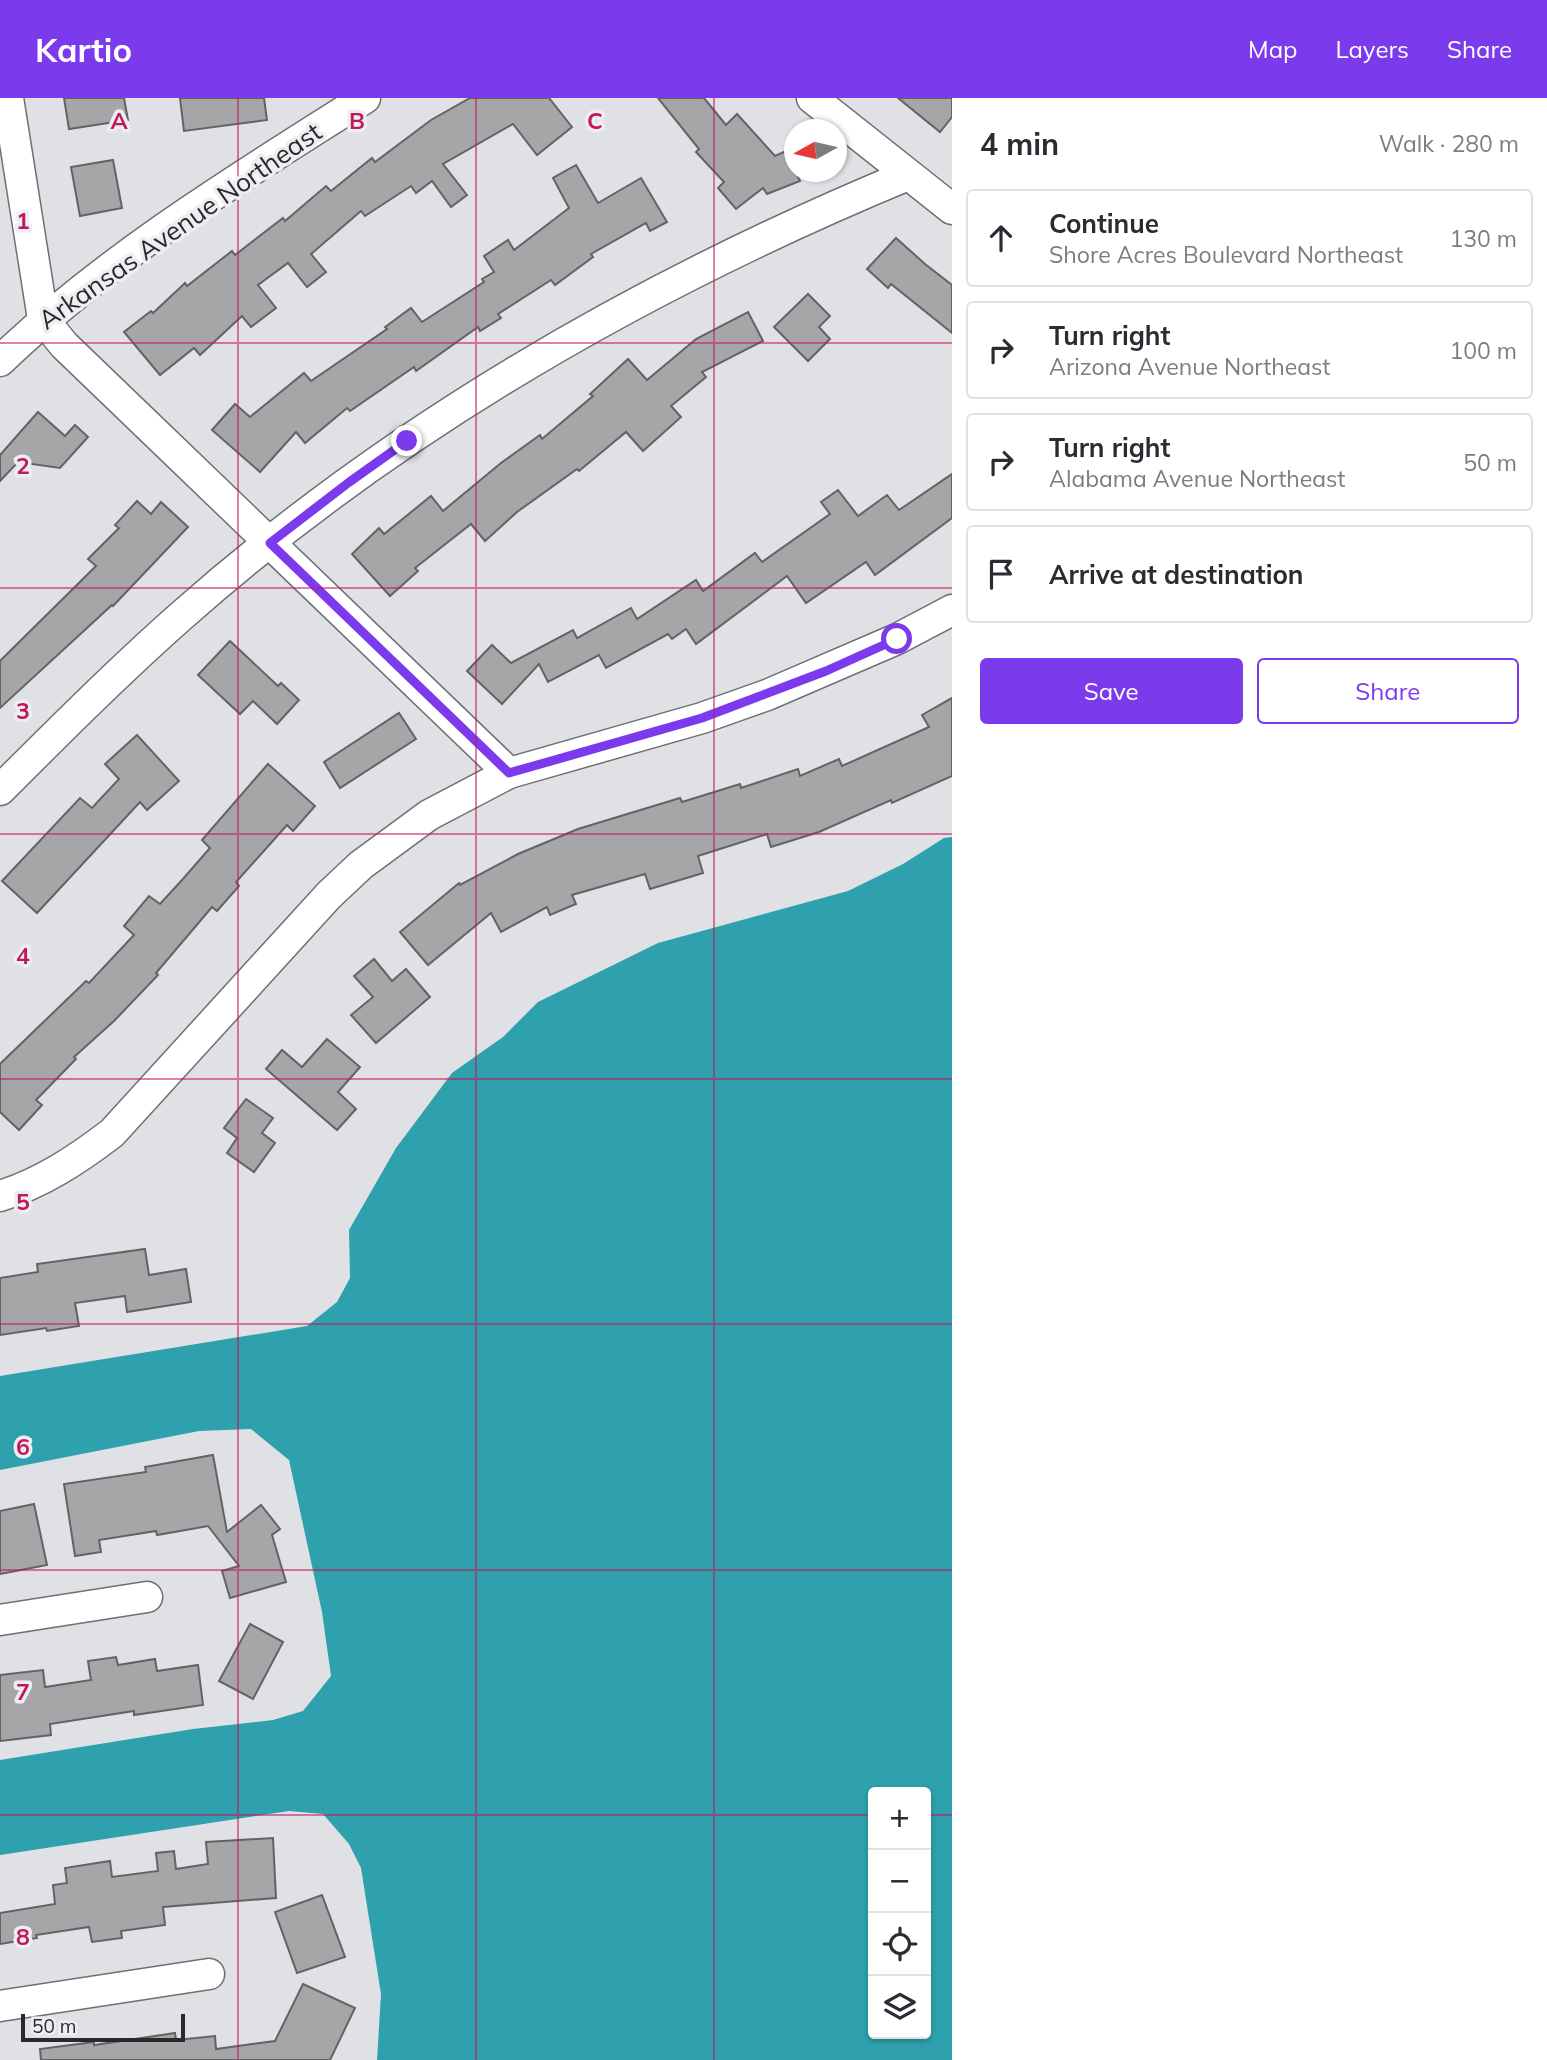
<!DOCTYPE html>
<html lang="en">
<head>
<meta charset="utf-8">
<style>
  :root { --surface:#fff; --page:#f7f7f7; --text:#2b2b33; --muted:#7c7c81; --line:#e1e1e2; --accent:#7c3aed }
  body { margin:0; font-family:Mulish,sans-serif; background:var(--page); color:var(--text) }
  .controls { position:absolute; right:21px; bottom:21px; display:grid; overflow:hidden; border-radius:7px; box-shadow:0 2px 5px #0004 }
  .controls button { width:63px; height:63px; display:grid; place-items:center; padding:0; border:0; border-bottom:2px solid var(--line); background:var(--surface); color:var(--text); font:35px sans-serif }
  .compass { position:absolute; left:784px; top:21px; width:63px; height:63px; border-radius:50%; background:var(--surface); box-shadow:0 2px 5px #0004; rotate:262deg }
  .scale { position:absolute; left:21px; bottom:18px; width:164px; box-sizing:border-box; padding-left:7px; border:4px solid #28292a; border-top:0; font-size:19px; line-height:24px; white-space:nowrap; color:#28292a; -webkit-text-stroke:5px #eceef1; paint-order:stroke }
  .stop { position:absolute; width:21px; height:21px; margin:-16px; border:5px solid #7c3aed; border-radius:50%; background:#fff }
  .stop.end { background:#7c3aed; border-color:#fff; box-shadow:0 2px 7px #0008 }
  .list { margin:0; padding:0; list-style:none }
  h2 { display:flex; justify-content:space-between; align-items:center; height:91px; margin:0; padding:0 28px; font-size:30px }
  h2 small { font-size:23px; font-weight:400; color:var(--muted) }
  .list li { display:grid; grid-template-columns:46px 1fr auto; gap:21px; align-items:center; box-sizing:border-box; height:98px; margin:0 14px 14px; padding:0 14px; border:2px solid var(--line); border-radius:7px }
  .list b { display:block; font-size:26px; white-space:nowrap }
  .list p { margin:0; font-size:23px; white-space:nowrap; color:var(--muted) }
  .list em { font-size:23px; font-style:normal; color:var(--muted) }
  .actions { display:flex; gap:14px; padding:21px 28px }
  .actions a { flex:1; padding:16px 0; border:2px solid var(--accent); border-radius:7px; text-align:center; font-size:24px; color:var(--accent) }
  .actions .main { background:var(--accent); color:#fff }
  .icon { flex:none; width:38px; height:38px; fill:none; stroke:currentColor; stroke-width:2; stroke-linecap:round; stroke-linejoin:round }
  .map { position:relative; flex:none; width:952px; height:1962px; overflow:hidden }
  header { display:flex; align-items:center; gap:42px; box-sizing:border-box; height:98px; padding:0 35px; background:var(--accent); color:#fff }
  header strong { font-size:33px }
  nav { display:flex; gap:38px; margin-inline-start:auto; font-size:24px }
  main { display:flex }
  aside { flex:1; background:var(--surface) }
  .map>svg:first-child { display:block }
</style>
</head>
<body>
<header>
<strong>Kartio</strong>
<nav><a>Map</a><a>Layers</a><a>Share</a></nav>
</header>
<main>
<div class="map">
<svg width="952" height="1962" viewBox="0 0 952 1962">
  <rect width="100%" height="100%" fill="#dfe1e4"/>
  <path fill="#2ea0ae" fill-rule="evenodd" d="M 952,739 L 952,1962 L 377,1962 L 381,1896 L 361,1770 L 349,1746 L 323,1716 L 289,1713 L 0,1757 L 0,1662 L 193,1631 L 273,1622 L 303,1613 L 331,1578 L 322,1514 L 289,1362 L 251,1331 L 199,1333 L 0,1372 L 0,1278 L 307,1228 L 337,1204 L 350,1180 L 349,1132 L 396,1050 L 452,975 L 503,939 L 538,904 L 658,845 L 848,793 L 903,766 L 944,740 ZM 873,1694 L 926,1694 L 926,1936 L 873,1936 Z"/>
  <g fill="#a6a6a9" stroke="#636366" stroke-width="2">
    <path d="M 64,0 L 124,0 L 128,22 L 69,31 Z"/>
    <path d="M 180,0 L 264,0 L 267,22 L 184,33 Z"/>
    <path d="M 470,0 L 549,0 L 572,29 L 537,57 L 513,26 L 443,66 L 467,97 L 451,109 L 432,83 L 416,95 L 411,88 L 365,118 L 361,113 L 311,156 L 326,174 L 307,189 L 288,165 L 258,187 L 276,210 L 251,229 L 242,218 L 200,257 L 194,250 L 160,277 L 124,234 L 151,213 L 153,215 L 185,185 L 187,188 L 232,153 L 235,157 L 283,120 L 285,123 L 326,88 L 331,93 L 372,60 L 375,64 L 431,22 Z"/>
    <path d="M 658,0 L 704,0 L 726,27 L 737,16 L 775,58 L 786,53 L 800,83 L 767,96 L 763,90 L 736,111 L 718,90 L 724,84 L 696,54 L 699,51 Z"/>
    <path d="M 898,0 L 952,0 L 952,19 L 940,34 Z"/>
    <path d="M 113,62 L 122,110 L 80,118 L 71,69 Z"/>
    <path d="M 576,67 L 598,105 L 641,80 L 667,124 L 650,133 L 646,125 L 591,156 L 593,159 L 555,187 L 551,182 L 498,216 L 501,220 L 480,233 L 478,229 L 416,273 L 414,269 L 350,313 L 347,310 L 305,345 L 296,334 L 260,374 L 212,332 L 235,306 L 250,319 L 304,275 L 311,283 L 387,231 L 385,229 L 411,210 L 422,224 L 484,184 L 482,181 L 494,174 L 484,158 L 508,142 L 514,152 L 569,110 L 553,80 Z"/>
    <path d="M 896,140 L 925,166 L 952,187 L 952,235 L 891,186 L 888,190 L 867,171 Z"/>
    <path d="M 808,196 L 830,218 L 819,229 L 830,241 L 808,263 L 774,229 Z"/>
    <path d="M 748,214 L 763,243 L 702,274 L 706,279 L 671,308 L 681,319 L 643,353 L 626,334 L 579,373 L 577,371 L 517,414 L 485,443 L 471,426 L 415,470 L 418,473 L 390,498 L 352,456 L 379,430 L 384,436 L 431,398 L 443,413 L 501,365 L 540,337 L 542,341 L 593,298 L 590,296 L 628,261 L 647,282 L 696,241 Z"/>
    <path d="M 38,314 L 65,338 L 75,327 L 88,339 L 60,370 L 18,364 L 0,383 L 0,357 Z"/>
    <path d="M 952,376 L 952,420 L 875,477 L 866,464 L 806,505 L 787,478 L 696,546 L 686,531 L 672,541 L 668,536 L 606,570 L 599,557 L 548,584 L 539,566 L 502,606 L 467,573 L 492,547 L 511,565 L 573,532 L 577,540 L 631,510 L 637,521 L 696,482 L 703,493 L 755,455 L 762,464 L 830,416 L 821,404 L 838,392 L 858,418 L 887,397 L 899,412 Z"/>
    <path d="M 137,403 L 151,416 L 161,404 L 188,429 L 113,508 L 112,507 L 0,610 L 0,563 L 96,468 L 88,461 L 119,430 L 115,427 Z"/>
    <path d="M 230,543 L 278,588 L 281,585 L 299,602 L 277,626 L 253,603 L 240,616 L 198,577 Z"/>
    <path d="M 952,600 L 952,678 L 892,705 L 891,702 L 819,734 L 771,749 L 767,736 L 698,758 L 703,775 L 650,791 L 645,776 L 572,797 L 576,806 L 550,817 L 547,809 L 501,834 L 491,815 L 428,867 L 400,834 L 459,785 L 460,787 L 518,756 L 578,731 L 680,700 L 682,704 L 740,686 L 741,690 L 798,671 L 800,678 L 839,661 L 842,668 L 929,629 L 922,617 Z"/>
    <path d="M 399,615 L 416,641 L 340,690 L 324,664 Z"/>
    <path d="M 137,637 L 179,683 L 147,712 L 140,704 L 37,815 L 2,783 L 80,700 L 92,710 L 119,681 L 105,666 Z"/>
    <path d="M 268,666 L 315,708 L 293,733 L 287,727 L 236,784 L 239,788 L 217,813 L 212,809 L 156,875 L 158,877 L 114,923 L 74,959 L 76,961 L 36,1002 L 42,1007 L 19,1032 L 0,1014 L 0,966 L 86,883 L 89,885 L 134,837 L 124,828 L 149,798 L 160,806 L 182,782 L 210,750 L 202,742 Z"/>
    <path d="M 374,861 L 392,883 L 406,871 L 430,899 L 376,945 L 351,917 L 373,899 L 354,878 Z"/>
    <path d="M 327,941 L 360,969 L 338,994 L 356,1011 L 337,1032 L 266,971 L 282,952 L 302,969 Z"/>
    <path d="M 246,1001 L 273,1020 L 262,1035 L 275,1045 L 254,1074 L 227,1055 L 237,1040 L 224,1030 Z"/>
    <path d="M 145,1151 L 149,1177 L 186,1171 L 191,1204 L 127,1214 L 125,1198 L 75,1205 L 79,1228 L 47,1233 L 46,1230 L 0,1237 L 0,1180 L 38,1174 L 37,1166 Z"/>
    <path d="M 213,1357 L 227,1434 L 261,1407 L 280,1431 L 272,1437 L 286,1484 L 230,1500 L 222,1473 L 239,1468 L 208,1428 L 157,1437 L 156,1433 L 99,1442 L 101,1454 L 75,1458 L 64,1386 L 146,1374 L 145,1369 Z"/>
    <path d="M 34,1406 L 47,1467 L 0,1476 L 0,1413 Z"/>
    <path d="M 250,1526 L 283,1544 L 253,1601 L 219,1583 Z"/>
    <path d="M 116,1559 L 118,1567 L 155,1561 L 157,1573 L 198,1567 L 203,1607 L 134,1617 L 134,1613 L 50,1626 L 51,1637 L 0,1643 L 0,1577 L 43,1572 L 45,1589 L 91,1582 L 88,1563 Z"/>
    <path d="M 273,1740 L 276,1800 L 163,1809 L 165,1827 L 121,1833 L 122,1840 L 92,1844 L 89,1829 L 36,1837 L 37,1840 L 0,1846 L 0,1815 L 55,1806 L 53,1787 L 67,1785 L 65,1770 L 110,1763 L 112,1779 L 158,1773 L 156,1755 L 174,1753 L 176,1771 L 208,1766 L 206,1744 Z"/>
    <path d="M 322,1797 L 345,1859 L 297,1875 L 275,1814 Z"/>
    <path d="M 303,1886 L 355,1910 L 330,1962 L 41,1962 L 40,1951 L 94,1944 L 94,1947 L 175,1935 L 176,1942 L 215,1938 L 216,1951 L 275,1943 Z"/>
  </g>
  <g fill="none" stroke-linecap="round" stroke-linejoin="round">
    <g stroke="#6e6f72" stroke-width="33">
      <g id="minor">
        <path d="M 8,0 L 43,221 L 64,247 L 509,675"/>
        <path d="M 812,0 L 952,111"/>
        <path d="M 0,263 C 107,160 240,79 365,0"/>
        <path d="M 0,692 C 59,633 118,574 180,519 C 395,328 645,186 908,77"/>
        <path d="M 0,1098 C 42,1085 78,1061 112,1035 L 329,797 L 361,767 L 429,717 L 509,675 L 702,620 L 767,597 L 897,541 L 952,512"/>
        <path d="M 0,1522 L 147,1499"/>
        <path d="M 0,1908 L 209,1876"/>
      </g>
    </g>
    <use href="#minor" stroke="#fff" stroke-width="30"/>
  </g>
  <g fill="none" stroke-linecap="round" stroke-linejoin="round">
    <path stroke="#7c3aed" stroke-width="9" d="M 407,343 L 348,385 L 270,445 L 509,675 L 702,620 L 826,573 L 897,541"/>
  </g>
  <path fill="none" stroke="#c2185b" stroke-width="2" stroke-opacity="0.55" d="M 238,0 L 238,1962M 476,0 L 476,1962M 714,0 L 714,1962M 0,245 L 952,245M 0,490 L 952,490M 0,736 L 952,736M 0,981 L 952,981M 0,1226 L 952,1226M 0,1472 L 952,1472M 0,1717 L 873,1717M 926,1717 L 952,1717"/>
  <g text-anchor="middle" stroke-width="7" stroke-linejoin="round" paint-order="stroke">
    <g font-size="26" fill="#28292a" stroke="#eceef1">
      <text transform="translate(180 128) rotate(-35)" y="9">Arkansas Avenue Northeast</text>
    </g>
  </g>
  <g font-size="23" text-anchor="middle" font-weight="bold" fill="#c2185b" stroke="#eceef1" stroke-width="7" stroke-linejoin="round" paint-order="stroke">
    <text x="119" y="31">A</text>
    <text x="357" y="31">B</text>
    <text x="595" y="31">C</text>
    <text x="23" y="131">1</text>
    <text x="23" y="376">2</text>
    <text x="23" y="621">3</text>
    <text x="23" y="866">4</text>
    <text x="23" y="1112">5</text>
    <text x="23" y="1357">6</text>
    <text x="23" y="1602">7</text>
    <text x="23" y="1847">8</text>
  </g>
</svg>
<div class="controls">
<button>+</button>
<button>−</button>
<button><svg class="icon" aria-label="locate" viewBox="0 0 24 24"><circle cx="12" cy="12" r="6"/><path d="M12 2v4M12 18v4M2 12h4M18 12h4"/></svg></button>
<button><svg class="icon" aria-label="layers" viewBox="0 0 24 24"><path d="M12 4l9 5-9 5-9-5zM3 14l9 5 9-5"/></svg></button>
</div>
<svg class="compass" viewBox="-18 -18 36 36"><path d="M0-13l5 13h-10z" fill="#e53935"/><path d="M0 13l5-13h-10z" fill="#7c7c81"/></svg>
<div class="scale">50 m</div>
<div class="stop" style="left:897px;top:541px"></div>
<div class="stop end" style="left:407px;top:343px"></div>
</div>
<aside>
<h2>4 min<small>Walk · 280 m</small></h2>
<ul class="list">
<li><svg class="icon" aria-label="ahead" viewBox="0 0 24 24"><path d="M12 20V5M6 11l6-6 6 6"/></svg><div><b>Continue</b><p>Shore Acres Boulevard Northeast</p></div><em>130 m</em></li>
<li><svg class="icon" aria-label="right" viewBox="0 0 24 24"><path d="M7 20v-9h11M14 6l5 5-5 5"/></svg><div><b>Turn right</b><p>Arizona Avenue Northeast</p></div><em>100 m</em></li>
<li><svg class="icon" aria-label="right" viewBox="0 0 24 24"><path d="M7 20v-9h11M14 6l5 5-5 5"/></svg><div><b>Turn right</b><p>Alabama Avenue Northeast</p></div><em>50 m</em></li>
<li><svg class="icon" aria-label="arrive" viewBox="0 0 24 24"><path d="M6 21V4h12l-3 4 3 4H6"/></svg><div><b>Arrive at destination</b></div></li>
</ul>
<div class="actions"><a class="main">Save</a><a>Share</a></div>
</aside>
</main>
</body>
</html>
